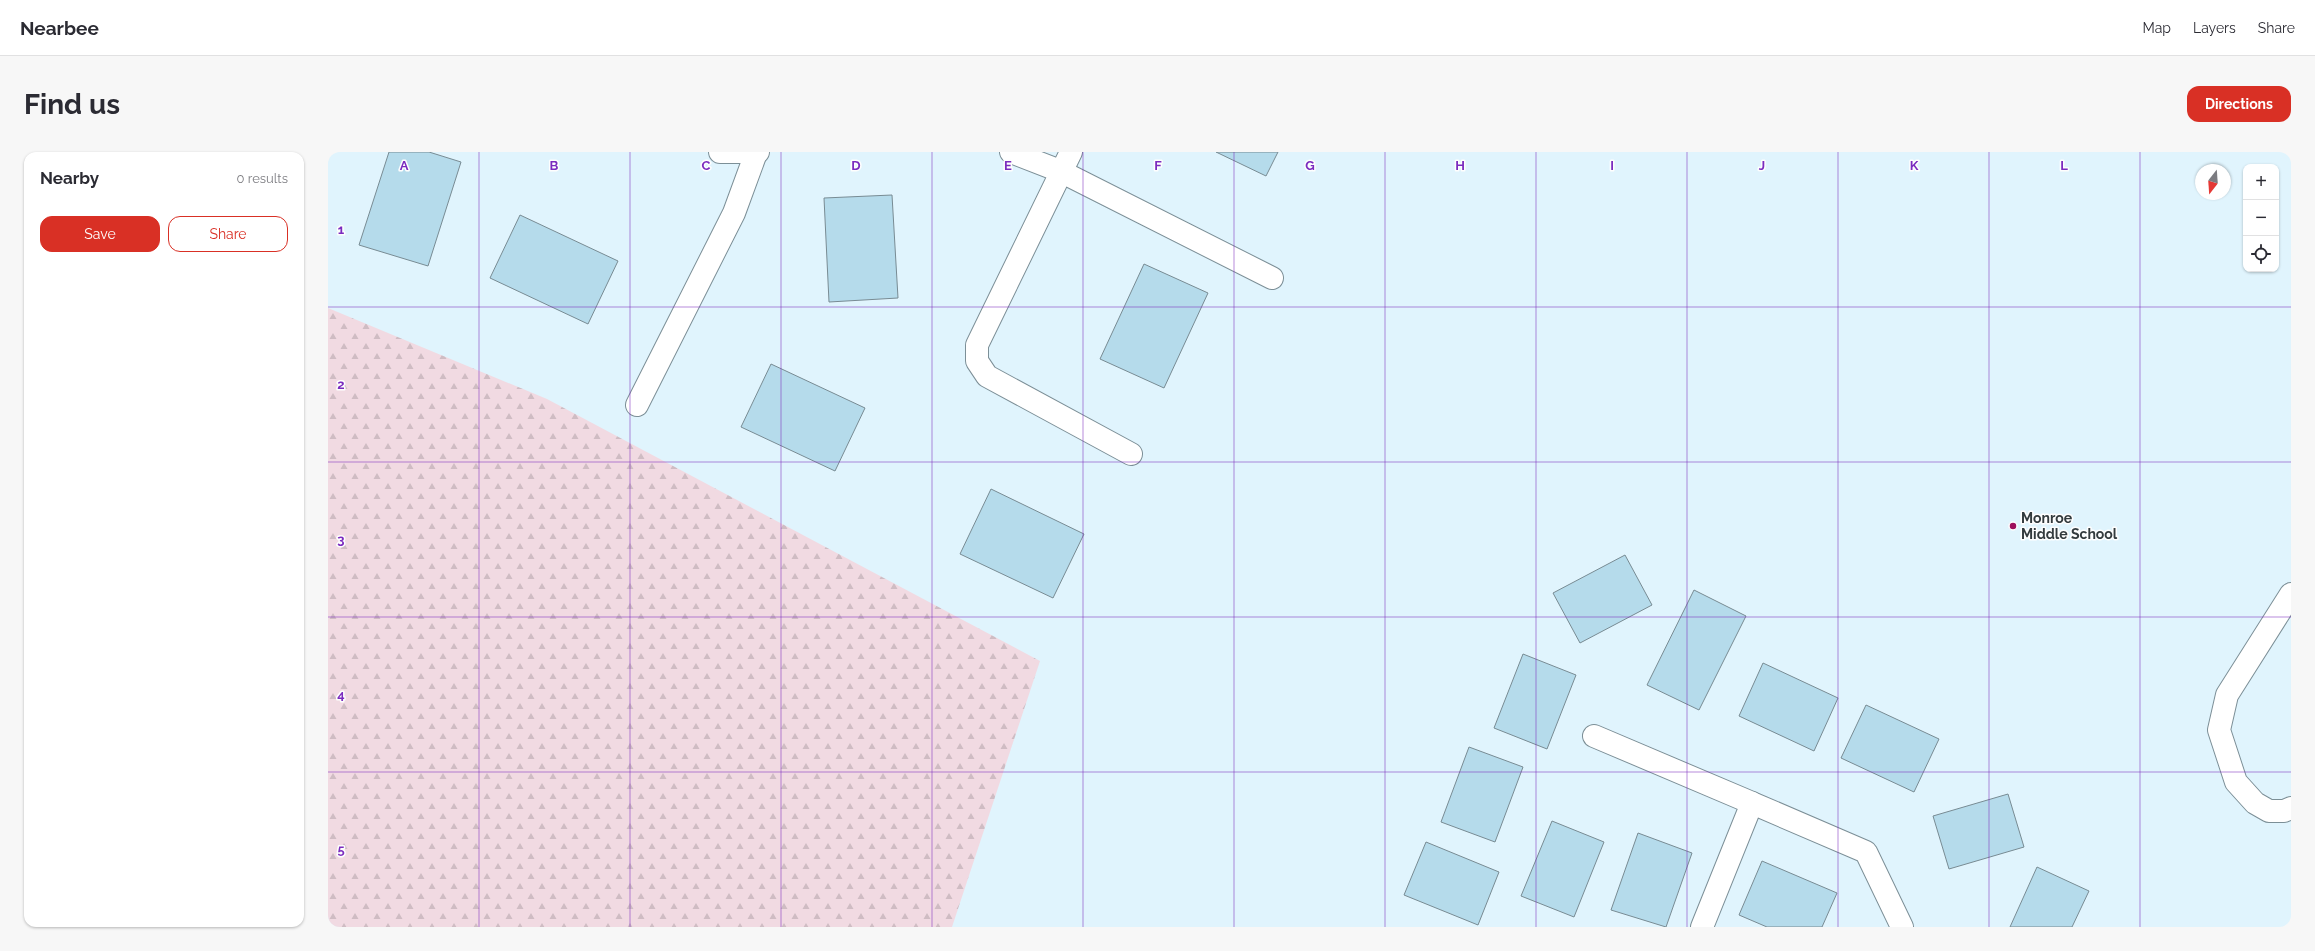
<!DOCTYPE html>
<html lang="en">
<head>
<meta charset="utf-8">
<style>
  :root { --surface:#fff; --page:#f7f7f7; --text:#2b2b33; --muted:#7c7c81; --line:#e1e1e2; --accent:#d93025 }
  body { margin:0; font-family:Raleway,sans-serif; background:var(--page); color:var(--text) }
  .controls { position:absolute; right:12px; top:12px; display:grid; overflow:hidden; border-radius:8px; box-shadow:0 1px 3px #0004 }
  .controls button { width:36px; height:36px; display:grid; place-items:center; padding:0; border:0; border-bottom:1px solid var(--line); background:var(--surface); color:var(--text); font:20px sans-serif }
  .compass { position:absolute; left:1867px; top:12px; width:36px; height:36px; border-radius:50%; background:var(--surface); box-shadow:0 1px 3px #0004; rotate:197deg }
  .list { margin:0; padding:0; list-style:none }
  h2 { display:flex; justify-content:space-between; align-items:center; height:52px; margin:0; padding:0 16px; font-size:17px }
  h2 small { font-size:13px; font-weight:400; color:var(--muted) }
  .actions { display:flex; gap:8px; padding:12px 16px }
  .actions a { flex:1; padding:9px 0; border:1px solid var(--accent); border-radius:12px; text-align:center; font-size:14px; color:var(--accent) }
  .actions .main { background:var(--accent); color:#fff }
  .icon { flex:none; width:22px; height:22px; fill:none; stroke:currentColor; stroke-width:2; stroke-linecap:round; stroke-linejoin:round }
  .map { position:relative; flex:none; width:1963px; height:775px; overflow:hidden; border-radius:12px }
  header { display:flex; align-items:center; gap:24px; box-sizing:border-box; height:56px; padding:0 20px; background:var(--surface); border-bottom:1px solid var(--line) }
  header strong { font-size:19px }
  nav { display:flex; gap:22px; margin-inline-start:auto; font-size:14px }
  .intro { display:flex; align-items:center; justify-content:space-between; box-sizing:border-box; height:96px; padding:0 24px }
  h1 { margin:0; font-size:28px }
  .button { padding:10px 18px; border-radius:12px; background:var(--accent); color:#fff; font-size:14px; font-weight:700 }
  main { display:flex; gap:24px; padding:0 24px }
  aside { flex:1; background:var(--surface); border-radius:12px; box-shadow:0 1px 3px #0004 }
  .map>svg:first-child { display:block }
</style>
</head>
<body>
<header>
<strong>Nearbee</strong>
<nav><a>Map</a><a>Layers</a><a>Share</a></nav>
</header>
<div class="intro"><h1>Find us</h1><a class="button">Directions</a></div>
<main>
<aside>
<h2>Nearby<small>0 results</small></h2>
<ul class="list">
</ul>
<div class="actions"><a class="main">Save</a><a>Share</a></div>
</aside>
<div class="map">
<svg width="1963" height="775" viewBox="0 0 1963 775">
  <defs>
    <pattern id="forest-firs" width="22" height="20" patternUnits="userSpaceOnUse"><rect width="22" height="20" fill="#f1dae2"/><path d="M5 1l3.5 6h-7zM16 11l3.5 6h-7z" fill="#cfbcc3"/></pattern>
  </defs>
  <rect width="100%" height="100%" fill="#e0f4fd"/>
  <path fill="url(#forest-firs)" d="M 0,156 L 219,247 L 712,509 L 624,775 L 0,775 Z"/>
  <g fill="#b5dbeb" stroke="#788b93">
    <path d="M 61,0 L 101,0 L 133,10 L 100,114 L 31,93 Z"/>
    <path d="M 888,0 L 950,0 L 938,24 Z"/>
    <path d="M 564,43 L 570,146 L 501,150 L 496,46 Z"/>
    <path d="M 192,63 L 290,109 L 260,172 L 162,126 Z"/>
    <path d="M 816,112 L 880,141 L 836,236 L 772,207 Z"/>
    <path d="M 443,212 L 537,256 L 507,319 L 413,275 Z"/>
    <path d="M 663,337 L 756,382 L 725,446 L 632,402 Z"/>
    <path d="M 1297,403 L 1324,453 L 1252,491 L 1225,441 Z"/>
    <path d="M 1366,438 L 1418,464 L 1371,558 L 1319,533 Z"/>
    <path d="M 1195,502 L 1248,523 L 1219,597 L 1166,576 Z"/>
    <path d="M 1435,511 L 1510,546 L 1486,599 L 1411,564 Z"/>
    <path d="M 1538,553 L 1611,587 L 1586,640 L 1513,606 Z"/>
    <path d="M 1141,595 L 1195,615 L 1167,690 L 1113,670 Z"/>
    <path d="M 1680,642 L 1696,695 L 1621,717 L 1605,664 Z"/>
    <path d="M 1224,669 L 1276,690 L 1246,765 L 1193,744 Z"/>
    <path d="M 1310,681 L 1364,701 L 1338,775 L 1283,758 Z"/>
    <path d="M 1098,690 L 1171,720 L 1150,773 L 1076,743 Z"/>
    <path d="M 1434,709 L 1509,741 L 1494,775 L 1439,775 L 1411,763 Z"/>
    <path d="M 1709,715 L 1761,739 L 1744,775 L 1682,775 Z"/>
  </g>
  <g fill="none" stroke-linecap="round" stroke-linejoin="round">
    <g stroke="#7c8f97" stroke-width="24">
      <g id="minor">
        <path d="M 392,0 L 430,0"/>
        <path d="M 683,0 L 732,19 L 944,126"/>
        <path d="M 743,0 L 649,193 L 649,209 L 659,224 L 803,302"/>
        <path d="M 309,253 L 406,61 L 428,1"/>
        <path d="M 1963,442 L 1899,543 L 1891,578 L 1908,630 L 1927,651 L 1941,659 L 1956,659 L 1963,656"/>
        <path d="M 1266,584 L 1424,651"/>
        <path d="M 1374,775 L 1424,651 L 1538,700 L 1574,775"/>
      </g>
    </g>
    <use href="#minor" stroke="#fff" stroke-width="22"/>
  </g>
  <path fill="none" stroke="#7b2cbf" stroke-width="1" stroke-opacity="0.55" d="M 151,0 L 151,775M 302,0 L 302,775M 453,0 L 453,775M 604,0 L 604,775M 755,0 L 755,775M 906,0 L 906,775M 1057,0 L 1057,775M 1208,0 L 1208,775M 1359,0 L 1359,775M 1510,0 L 1510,775M 1661,0 L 1661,775M 1812,0 L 1812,775M 0,155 L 1963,155M 0,310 L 1963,310M 0,465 L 1963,465M 0,620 L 1963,620"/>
  <circle fill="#9d0e5c" stroke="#fefefe" stroke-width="1.5" cx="1685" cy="374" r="4"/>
  <g text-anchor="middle" stroke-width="3" stroke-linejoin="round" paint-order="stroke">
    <g font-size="14" font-weight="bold" fill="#333b3e" stroke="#fefefe" text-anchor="start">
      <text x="1693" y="371">Monroe<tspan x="1693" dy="16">Middle School</tspan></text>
    </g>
  </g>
  <g font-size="13" text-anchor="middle" font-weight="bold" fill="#7b2cbf" stroke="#fefefe" stroke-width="3" stroke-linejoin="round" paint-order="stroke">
    <text x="76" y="18">A</text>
    <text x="226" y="18">B</text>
    <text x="378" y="18">C</text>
    <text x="528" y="18">D</text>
    <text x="680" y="18">E</text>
    <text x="830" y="18">F</text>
    <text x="982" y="18">G</text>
    <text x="1132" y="18">H</text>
    <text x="1284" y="18">I</text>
    <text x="1434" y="18">J</text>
    <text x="1586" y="18">K</text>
    <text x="1736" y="18">L</text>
    <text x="13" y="82">1</text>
    <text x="13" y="237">2</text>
    <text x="13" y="392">3</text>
    <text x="13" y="547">4</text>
    <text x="13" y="702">5</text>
  </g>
</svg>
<div class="controls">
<button>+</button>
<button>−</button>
<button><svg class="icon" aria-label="locate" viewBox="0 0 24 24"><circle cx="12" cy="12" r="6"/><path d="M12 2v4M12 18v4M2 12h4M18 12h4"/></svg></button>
</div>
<svg class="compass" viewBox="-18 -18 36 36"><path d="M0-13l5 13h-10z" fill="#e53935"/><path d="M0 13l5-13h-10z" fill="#7c7c81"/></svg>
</div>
</main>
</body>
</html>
